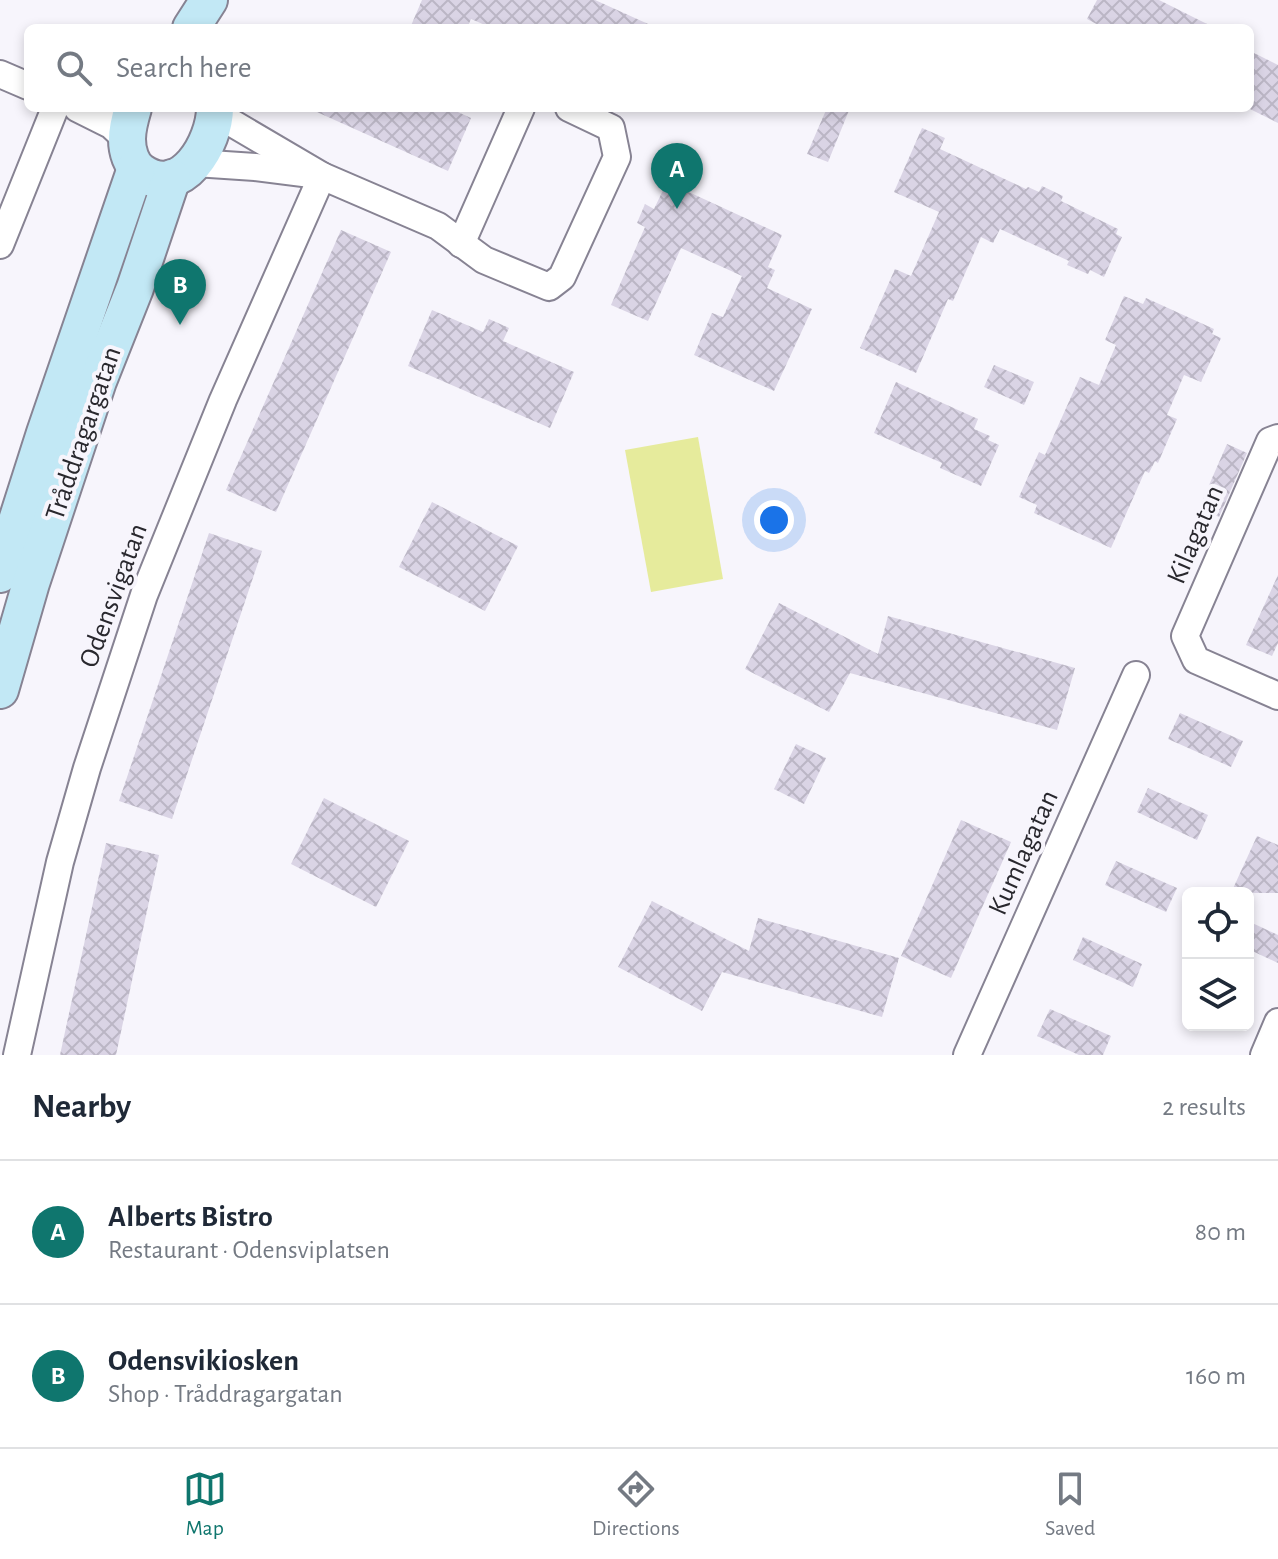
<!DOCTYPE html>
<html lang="en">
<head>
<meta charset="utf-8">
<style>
  :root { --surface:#fff; --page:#f2f2f3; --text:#1f2937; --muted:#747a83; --line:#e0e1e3; --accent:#0f766e }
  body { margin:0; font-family:"Alegreya Sans",sans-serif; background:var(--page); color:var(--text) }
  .controls { position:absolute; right:24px; bottom:24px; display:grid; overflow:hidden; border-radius:12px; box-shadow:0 4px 12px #0003 }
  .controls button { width:72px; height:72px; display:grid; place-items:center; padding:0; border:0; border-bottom:2px solid var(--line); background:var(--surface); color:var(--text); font:40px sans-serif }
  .you { position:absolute; left:774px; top:520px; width:28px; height:28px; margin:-20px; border:6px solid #fff; border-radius:50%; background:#1a73e8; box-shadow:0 0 0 12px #1a73e833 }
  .badge { display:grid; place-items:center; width:52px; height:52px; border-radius:50%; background:var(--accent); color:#fff; font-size:26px; font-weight:700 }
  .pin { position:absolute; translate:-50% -66px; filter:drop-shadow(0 2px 4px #0008) }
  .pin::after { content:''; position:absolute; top:42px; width:28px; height:24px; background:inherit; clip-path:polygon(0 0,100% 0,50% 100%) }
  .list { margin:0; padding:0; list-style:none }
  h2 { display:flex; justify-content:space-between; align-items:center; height:104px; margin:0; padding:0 32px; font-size:34px }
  h2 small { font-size:26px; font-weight:400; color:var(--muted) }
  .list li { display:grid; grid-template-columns:52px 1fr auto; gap:24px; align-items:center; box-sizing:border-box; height:144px; padding:0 32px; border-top:2px solid var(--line) }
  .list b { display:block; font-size:30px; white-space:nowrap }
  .list p { margin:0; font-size:26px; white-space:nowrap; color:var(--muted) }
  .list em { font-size:26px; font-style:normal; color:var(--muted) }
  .icon { flex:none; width:44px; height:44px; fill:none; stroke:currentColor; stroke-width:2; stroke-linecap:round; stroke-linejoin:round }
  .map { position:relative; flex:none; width:1278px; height:1055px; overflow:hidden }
  .search { position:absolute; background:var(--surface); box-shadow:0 4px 12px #0003; left:24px; right:24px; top:24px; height:88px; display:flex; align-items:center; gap:20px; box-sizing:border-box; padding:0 28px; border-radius:12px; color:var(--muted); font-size:30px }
  .sheet { height:392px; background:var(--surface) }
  nav { display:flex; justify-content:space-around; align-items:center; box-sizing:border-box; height:112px; border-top:2px solid var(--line); background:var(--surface); font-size:22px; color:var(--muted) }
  nav a { display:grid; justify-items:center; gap:4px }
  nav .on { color:var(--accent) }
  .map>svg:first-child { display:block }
</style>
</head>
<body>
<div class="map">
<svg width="1278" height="1055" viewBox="0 0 1278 1055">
  <defs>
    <pattern id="building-cross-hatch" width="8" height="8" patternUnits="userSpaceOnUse" patternTransform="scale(2)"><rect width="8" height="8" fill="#dad4e5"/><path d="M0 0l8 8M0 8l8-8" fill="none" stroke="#bbb6c5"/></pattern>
  </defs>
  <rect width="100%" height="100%" fill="#f7f5fc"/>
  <path fill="#e6eb9c" d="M 698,437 L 723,579 L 651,592 L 625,450 Z"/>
  <g fill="url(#building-cross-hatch)">
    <path d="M 422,0 L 595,0 L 657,28 L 492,28 L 471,19 L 467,28 L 410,28 Z"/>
    <path d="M 1097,0 L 1159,0 L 1215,28 L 1104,28 L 1087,19 Z"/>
    <path d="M 1250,51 L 1278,65 L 1278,123 L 1250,109 Z"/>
    <path d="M 308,108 L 449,108 L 471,118 L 448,171 Z"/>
    <path d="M 827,108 L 850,108 L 828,162 L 807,154 Z"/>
    <path d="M 922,128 L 945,138 L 940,149 L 1026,189 L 1028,187 L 1039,192 L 1042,186 L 1063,196 L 1061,201 L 1118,229 L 1116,234 L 1122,237 L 1104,277 L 1090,270 L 1088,274 L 1067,265 L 1069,261 L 1000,229 L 993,243 L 981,237 L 953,301 L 948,299 L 916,373 L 860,348 L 895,269 L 911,276 L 939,212 L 894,192 Z"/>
    <path d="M 667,182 L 782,235 L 768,267 L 775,270 L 767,288 L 812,309 L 774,391 L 694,355 L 712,313 L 723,317 L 742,276 L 681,248 L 648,321 L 611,305 L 645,227 L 637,223 L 645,204 L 654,209 Z"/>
    <path d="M 341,230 L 391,252 L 276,512 L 226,490 Z"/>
    <path d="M 1124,296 L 1143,304 L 1146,298 L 1214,329 L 1212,334 L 1221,338 L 1201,382 L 1184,375 L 1167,415 L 1177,419 L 1158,463 L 1155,461 L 1149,473 L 1145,471 L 1111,548 L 1034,513 L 1037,505 L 1019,497 L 1039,452 L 1045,455 L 1080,377 L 1099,385 L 1116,345 L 1105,340 Z"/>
    <path d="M 432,310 L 483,332 L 489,319 L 509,328 L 503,341 L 574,372 L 550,428 L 408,366 Z"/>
    <path d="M 994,365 L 1034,382 L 1024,405 L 984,387 Z"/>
    <path d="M 896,382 L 978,419 L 974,429 L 990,436 L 988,440 L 999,445 L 981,486 L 940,468 L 942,463 L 874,433 Z"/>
    <path d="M 1227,444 L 1247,453 L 1219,517 L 1199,508 Z"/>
    <path d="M 432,502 L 518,546 L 485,611 L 399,567 Z"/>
    <path d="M 209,533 L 262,551 L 172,819 L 119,801 Z"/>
    <path d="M 1278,575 L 1278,643 L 1272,656 L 1246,645 Z"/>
    <path d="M 779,603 L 878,654 L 888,616 L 1075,668 L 1057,730 L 850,673 L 829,712 L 745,669 Z"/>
    <path d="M 1180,713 L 1243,741 L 1231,767 L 1168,739 Z"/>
    <path d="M 796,744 L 826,758 L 804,804 L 774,789 Z"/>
    <path d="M 1148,788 L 1208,815 L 1197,840 L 1137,812 Z"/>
    <path d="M 324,798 L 409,841 L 376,907 L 291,864 Z"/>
    <path d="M 961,820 L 1011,842 L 951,978 L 901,956 Z"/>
    <path d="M 1257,836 L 1278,845 L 1278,893 L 1231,893 Z"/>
    <path d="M 106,843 L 159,855 L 116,1055 L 60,1055 Z"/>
    <path d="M 1116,861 L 1177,888 L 1166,912 L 1105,885 Z"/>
    <path d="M 652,901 L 749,951 L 758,918 L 899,958 L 882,1017 L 722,972 L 702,1011 L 618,967 Z"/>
    <path d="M 1248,921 L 1278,935 L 1278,963 L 1248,949 Z"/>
    <path d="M 1083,937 L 1142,964 L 1133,987 L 1073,960 Z"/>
    <path d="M 1050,1009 L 1111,1036 L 1103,1055 L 1079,1055 L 1037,1036 Z"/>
  </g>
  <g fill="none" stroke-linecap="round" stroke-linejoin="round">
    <g stroke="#878393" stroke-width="30">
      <g id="street">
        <path d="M 0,74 L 28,86"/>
        <path d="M 77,108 L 111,125 L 127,140"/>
        <path d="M 215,113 L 322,176 L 438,226 L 484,260 L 549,287 L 562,277 L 617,157 L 611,128 L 569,108"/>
        <path d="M 195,163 L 255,167 L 311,174"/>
        <path d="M 461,244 L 521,108"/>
        <path d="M 0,245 L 55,108"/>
        <path d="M 1278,438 L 1270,441 L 1185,636 L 1196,660 L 1278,696"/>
        <path d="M 17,1055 L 60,862 L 87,768 L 144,595 L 223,400 L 322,176"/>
        <path d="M 967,1055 L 1136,675"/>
        <path d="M 1264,1055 L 1278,1022"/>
      </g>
    </g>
    <g stroke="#878393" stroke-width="40">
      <g id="secondary">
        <path d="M 191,28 L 209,0"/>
        <path d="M 133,108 C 130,118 127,128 127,139 C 127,151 131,165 141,172 C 182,201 215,142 215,108"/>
        <path d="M 0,574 L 45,433 L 136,168"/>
        <path d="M 0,690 L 31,583 L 98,381 L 135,288 L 172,178"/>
      </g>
    </g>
    <use href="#street" stroke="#fff" stroke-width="26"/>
    <use href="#secondary" stroke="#c2e8f5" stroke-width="36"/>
  </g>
  <g text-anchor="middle" stroke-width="8" stroke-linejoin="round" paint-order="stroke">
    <g font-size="28" fill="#29282e" stroke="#f7f5fc">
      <text transform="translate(82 433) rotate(-71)" y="10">Tråddragargatan</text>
      <text transform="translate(1194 534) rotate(-67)" y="10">Kilagatan</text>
      <text transform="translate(112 595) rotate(-70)" y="10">Odensvigatan</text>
      <text transform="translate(1022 852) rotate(-66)" y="10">Kumlagatan</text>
    </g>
  </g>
</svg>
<div class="controls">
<button><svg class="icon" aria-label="locate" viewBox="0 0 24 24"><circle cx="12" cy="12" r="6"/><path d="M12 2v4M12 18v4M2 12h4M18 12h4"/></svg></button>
<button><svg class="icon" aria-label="layers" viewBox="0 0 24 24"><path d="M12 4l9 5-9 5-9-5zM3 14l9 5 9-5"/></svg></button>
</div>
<div class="you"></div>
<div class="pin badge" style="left:677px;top:209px">A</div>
<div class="pin badge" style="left:180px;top:325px">B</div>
<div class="search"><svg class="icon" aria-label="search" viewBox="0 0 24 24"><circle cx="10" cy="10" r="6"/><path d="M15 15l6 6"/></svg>Search here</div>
</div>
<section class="sheet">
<h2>Nearby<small>2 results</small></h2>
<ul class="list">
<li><span class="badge">A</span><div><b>Alberts Bistro</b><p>Restaurant · Odensviplatsen</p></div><em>80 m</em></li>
<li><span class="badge">B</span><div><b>Odensvikiosken</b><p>Shop · Tråddragargatan</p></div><em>160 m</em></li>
</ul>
</section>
<nav>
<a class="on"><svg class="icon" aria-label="map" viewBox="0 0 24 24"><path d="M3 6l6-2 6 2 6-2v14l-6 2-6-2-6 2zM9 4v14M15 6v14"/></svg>Map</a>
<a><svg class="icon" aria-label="directions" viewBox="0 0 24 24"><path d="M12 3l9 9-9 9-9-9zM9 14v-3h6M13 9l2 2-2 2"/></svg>Directions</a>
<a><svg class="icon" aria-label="saved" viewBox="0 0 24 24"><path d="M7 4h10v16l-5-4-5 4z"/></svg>Saved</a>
</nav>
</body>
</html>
